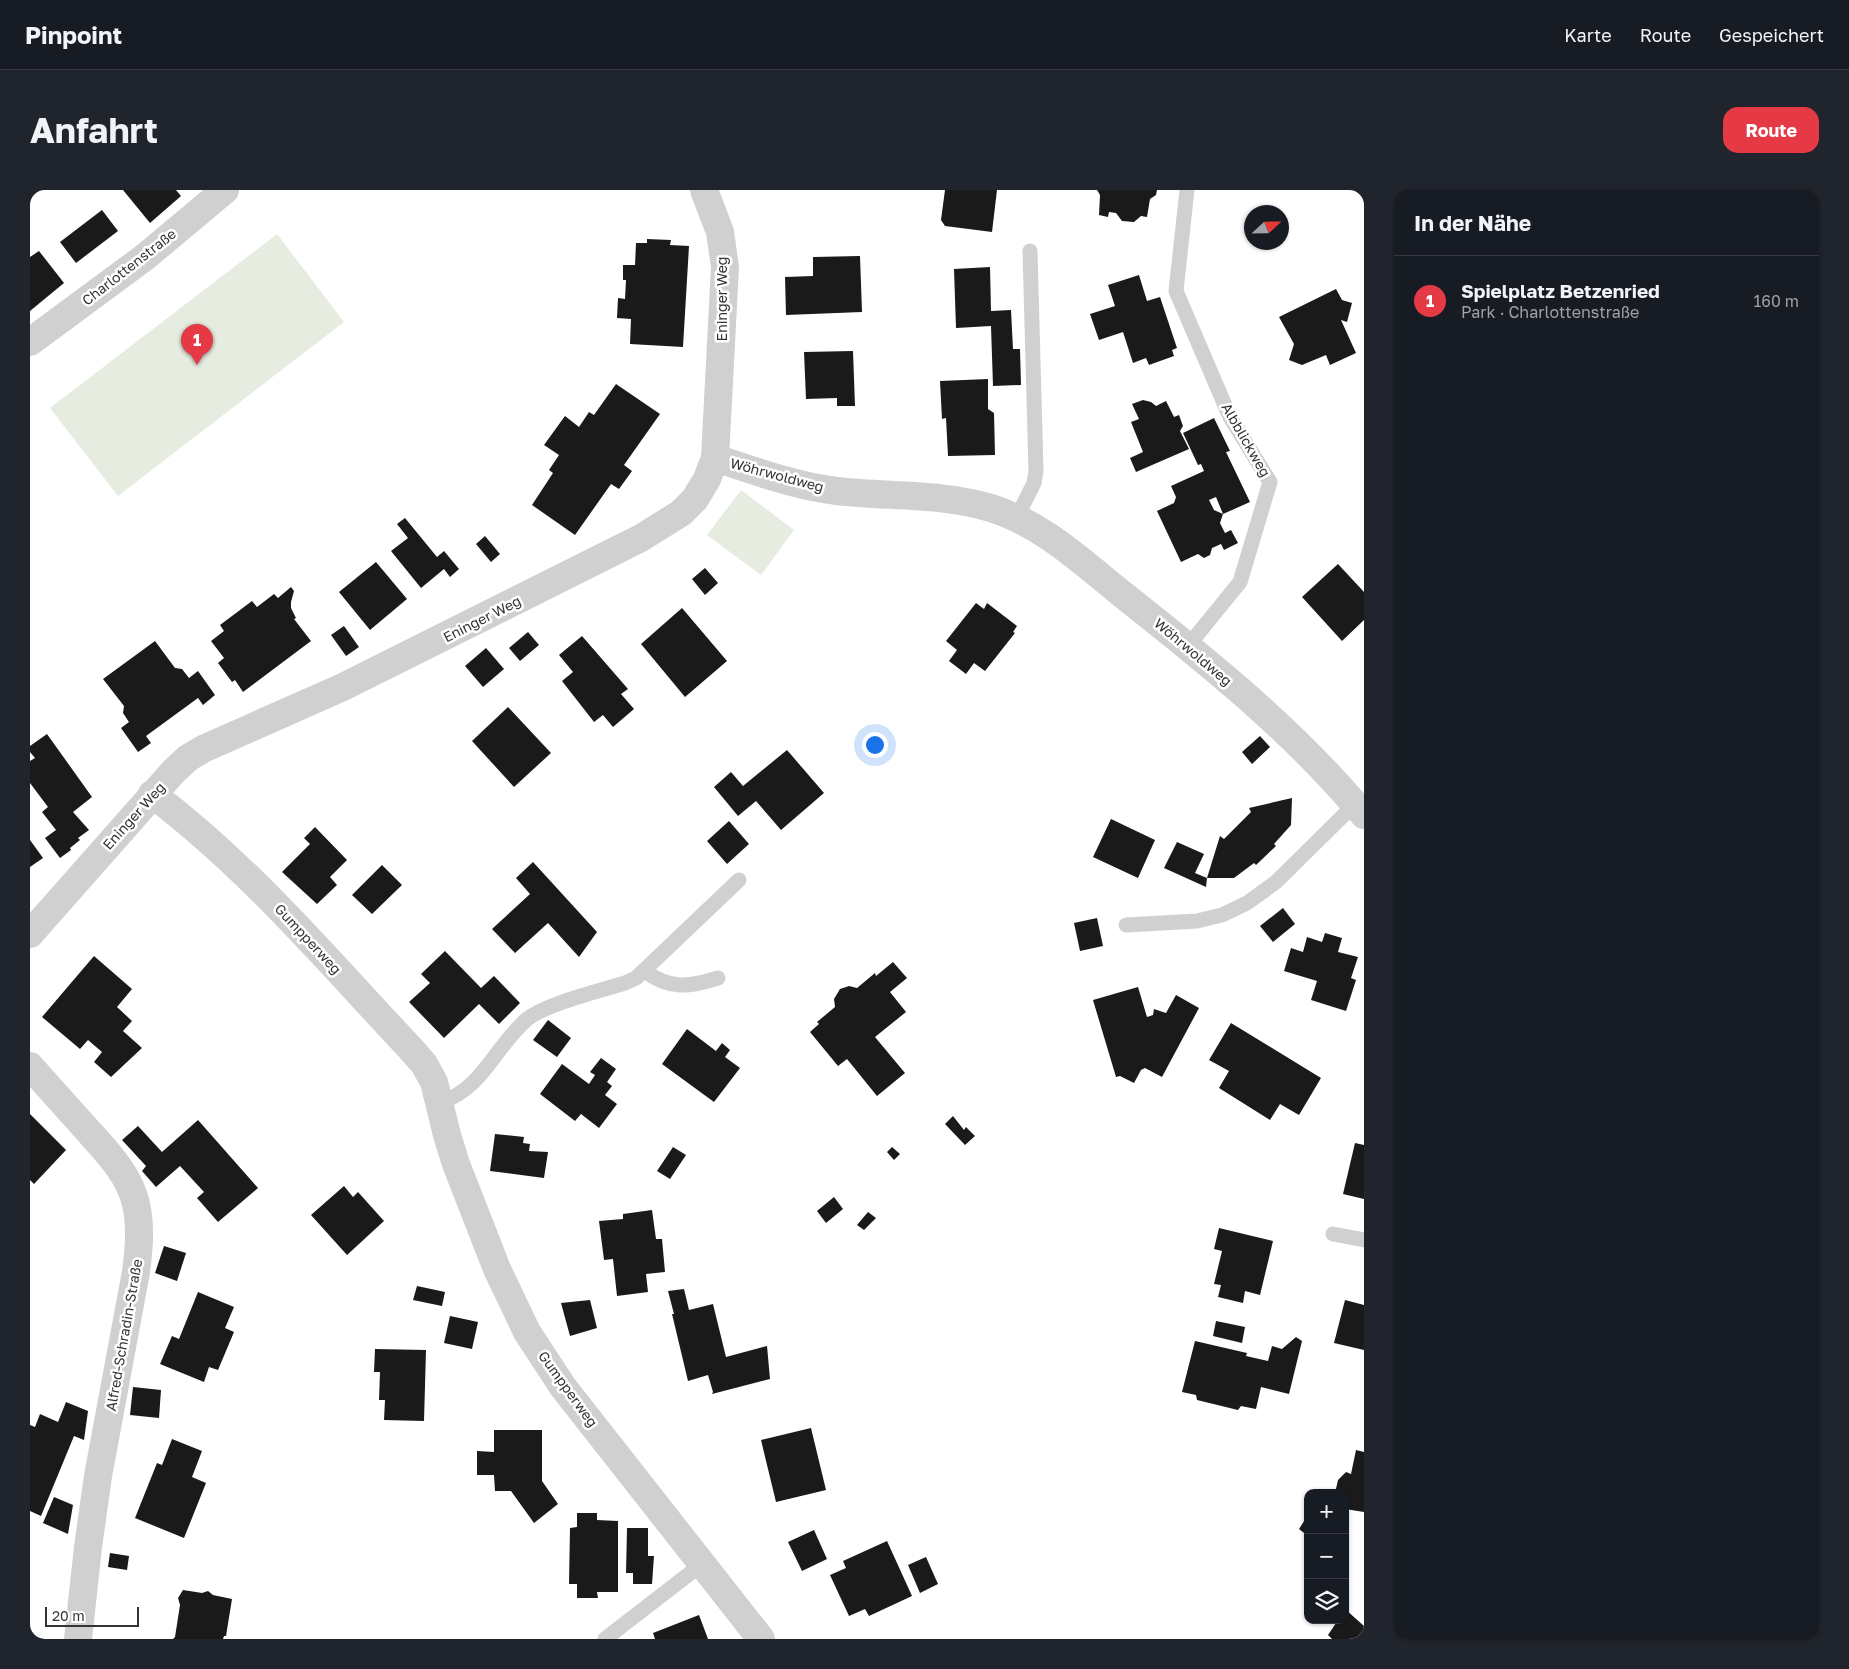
<!DOCTYPE html>
<html lang="de">
<head>
<meta charset="utf-8">
<style>
  :root { --surface:#171b24; --page:#20242c; --text:#f1f3f6; --muted:#9ea1a6; --line:#363941; --accent:#e63946 }
  body { margin:0; font-family:"Golos Text",sans-serif; background:var(--page); color:var(--text) }
  .controls { position:absolute; right:15px; bottom:15px; display:grid; overflow:hidden; border-radius:10px; box-shadow:0 1px 4px #0004 }
  .controls button { width:45px; height:45px; display:grid; place-items:center; padding:0; border:0; border-bottom:1px solid var(--line); background:var(--surface); color:var(--text); font:25px sans-serif }
  .compass { position:absolute; left:1214px; top:15px; width:45px; height:45px; border-radius:50%; background:var(--surface); box-shadow:0 1px 4px #0004; rotate:68deg }
  .scale { position:absolute; left:15px; bottom:12px; width:94px; box-sizing:border-box; padding-left:5px; border:2px solid #333; border-top:0; font-size:14px; line-height:18px; white-space:nowrap; color:#333; -webkit-text-stroke:4px #fff; paint-order:stroke }
  .you { position:absolute; left:844px; top:554px; width:18px; height:18px; margin:-12px; border:4px solid #fff; border-radius:50%; background:#1a73e8; box-shadow:0 0 0 8px #1a73e833 }
  .badge { display:grid; place-items:center; width:32px; height:32px; border-radius:50%; background:var(--accent); color:#fff; font-size:16px; font-weight:700 }
  .pin { position:absolute; translate:-50% -41px; filter:drop-shadow(0 1px 2px #0008) }
  .pin::after { content:''; position:absolute; top:26px; width:18px; height:15px; background:inherit; clip-path:polygon(0 0,100% 0,50% 100%) }
  .list { margin:0; padding:0; list-style:none }
  h2 { display:flex; justify-content:space-between; align-items:center; height:65px; margin:0; padding:0 20px; font-size:21px }
  h2 small { font-size:16px; font-weight:400; color:var(--muted) }
  .list li { display:grid; grid-template-columns:32px 1fr auto; gap:15px; align-items:center; box-sizing:border-box; height:90px; padding:0 20px; border-top:1px solid var(--line) }
  .list b { display:block; font-size:19px; white-space:nowrap }
  .list p { margin:0; font-size:16px; white-space:nowrap; color:var(--muted) }
  .list em { font-size:16px; font-style:normal; color:var(--muted) }
  .icon { flex:none; width:28px; height:28px; fill:none; stroke:currentColor; stroke-width:2; stroke-linecap:round; stroke-linejoin:round }
  .map { position:relative; flex:none; width:1334px; height:1449px; overflow:hidden; border-radius:15px }
  header { display:flex; align-items:center; gap:30px; box-sizing:border-box; height:70px; padding:0 25px; background:var(--surface); border-bottom:1px solid var(--line) }
  header strong { font-size:24px }
  nav { display:flex; gap:28px; margin-inline-start:auto; font-size:18px }
  .intro { display:flex; align-items:center; justify-content:space-between; box-sizing:border-box; height:120px; padding:0 30px }
  h1 { margin:0; font-size:35px }
  .button { padding:12px 22px; border-radius:15px; background:var(--accent); color:#fff; font-size:18px; font-weight:700 }
  main { display:flex; gap:30px; padding:0 30px }
  aside { flex:1; background:var(--surface); border-radius:15px; box-shadow:0 1px 4px #0004 }
  .map>svg:first-child { display:block }
</style>
</head>
<body>
<header>
<strong>Pinpoint</strong>
<nav><a>Karte</a><a>Route</a><a>Gespeichert</a></nav>
</header>
<div class="intro"><h1>Anfahrt</h1><a class="button">Route</a></div>
<main>
<div class="map">
<svg width="1334" height="1449" viewBox="0 0 1334 1449">
  <rect width="100%" height="100%" fill="#fff"/>
  <g fill="#e6ecdf">
    <path d="M 247,44 L 314,132 L 88,306 L 20,218 Z"/>
    <path d="M 711,300 L 764,340 L 731,385 L 677,345 Z"/>
  </g>
  <g fill="#1a1a1a" fill-rule="evenodd">
    <path d="M 93,0 L 146,0 L 151,6 L 120,33 Z"/>
    <path d="M 915,0 L 967,0 L 962,42 L 915,36 L 911,30 Z"/>
    <path d="M 1067,0 L 1127,0 L 1126,5 L 1120,9 L 1117,27 L 1111,26 L 1104,32 L 1092,31 L 1086,23 L 1079,22 L 1078,27 L 1069,25 L 1070,5 Z"/>
    <path d="M 72,20 L 88,41 L 46,73 L 30,52 Z"/>
    <path d="M 617,49 L 641,50 L 640,55 L 659,56 L 653,157 L 600,154 L 601,129 L 587,128 L 588,108 L 595,109 L 596,90 L 593,90 L 593,75 L 605,75 L 606,53 L 617,53 Z"/>
    <path d="M 9,61 L 34,93 L 0,121 L 0,67 Z"/>
    <path d="M 830,66 L 832,122 L 756,125 L 755,87 L 783,86 L 783,67 Z"/>
    <path d="M 960,77 L 961,121 L 981,120 L 983,159 L 990,159 L 991,195 L 963,196 L 961,136 L 926,138 L 924,79 Z"/>
    <path d="M 1109,85 L 1117,111 L 1130,107 L 1147,158 L 1142,160 L 1144,166 L 1119,175 L 1116,168 L 1103,173 L 1093,142 L 1069,150 L 1060,124 L 1085,116 L 1078,95 Z"/>
    <path d="M 1306,99 L 1312,110 L 1322,113 L 1317,132 L 1311,130 L 1326,163 L 1300,175 L 1296,165 L 1272,175 L 1259,170 L 1264,154 L 1249,127 Z"/>
    <path d="M 823,161 L 825,216 L 807,216 L 807,208 L 776,209 L 774,162 Z"/>
    <path d="M 958,189 L 958,219 L 964,223 L 965,265 L 918,266 L 916,228 L 912,229 L 910,191 Z"/>
    <path d="M 586,194 L 630,224 L 594,275 L 602,281 L 589,299 L 581,294 L 545,345 L 502,315 L 523,283 L 519,280 L 529,265 L 514,255 L 535,226 L 549,237 L 559,222 L 564,225 Z"/>
    <path d="M 1113,210 L 1121,212 L 1126,216 L 1136,211 L 1144,227 L 1149,225 L 1153,236 L 1150,241 L 1159,259 L 1106,282 L 1100,268 L 1113,262 L 1101,232 L 1109,229 L 1102,214 Z"/>
    <path d="M 1184,228 L 1200,261 L 1196,262 L 1220,312 L 1193,324 L 1190,333 L 1195,343 L 1201,340 L 1208,353 L 1194,360 L 1191,354 L 1182,358 L 1180,365 L 1174,368 L 1168,364 L 1151,372 L 1127,321 L 1144,313 L 1146,307 L 1141,296 L 1174,281 L 1171,274 L 1168,275 L 1153,243 ZM 1186,307 L 1193,324 L 1184,320 L 1179,310 Z"/>
    <path d="M 375,328 L 407,367 L 414,361 L 429,379 L 420,387 L 414,379 L 391,398 L 361,361 L 378,348 L 367,334 Z"/>
    <path d="M 455,346 L 470,364 L 461,372 L 446,354 Z"/>
    <path d="M 346,372 L 377,409 L 340,440 L 309,402 Z"/>
    <path d="M 1308,374 L 1334,402 L 1334,430 L 1312,451 L 1272,407 Z"/>
    <path d="M 675,378 L 688,393 L 675,405 L 662,389 Z"/>
    <path d="M 261,397 L 264,401 L 261,412 L 261,418 L 266,428 L 264,429 L 281,451 L 213,502 L 205,490 L 202,492 L 188,473 L 194,468 L 181,451 L 194,441 L 190,435 L 222,411 L 227,417 L 244,404 L 248,408 Z"/>
    <path d="M 946,413 L 954,419 L 957,413 L 987,436 L 983,442 L 985,443 L 955,481 L 944,473 L 936,484 L 919,471 L 927,460 L 916,451 Z"/>
    <path d="M 652,418 L 697,471 L 655,507 L 611,454 Z"/>
    <path d="M 314,436 L 329,457 L 316,466 L 301,445 Z"/>
    <path d="M 498,442 L 509,455 L 490,471 L 479,458 Z"/>
    <path d="M 552,446 L 598,499 L 591,504 L 604,519 L 583,537 L 573,525 L 564,532 L 532,491 L 543,482 L 529,465 Z"/>
    <path d="M 125,451 L 145,478 L 152,479 L 159,488 L 168,481 L 185,505 L 173,515 L 168,508 L 116,546 L 121,553 L 108,562 L 91,538 L 99,532 L 93,523 L 94,516 L 73,489 Z"/>
    <path d="M 456,458 L 474,479 L 453,497 L 435,476 Z"/>
    <path d="M 478,517 L 521,563 L 484,597 L 442,551 Z"/>
    <path d="M 17,544 L 62,607 L 43,622 L 59,640 L 48,648 L 50,650 L 40,658 L 41,660 L 30,668 L 15,648 L 26,640 L 12,622 L 18,617 L 0,593 L 0,571 L 5,568 L 0,562 L 0,556 Z"/>
    <path d="M 1230,546 L 1240,557 L 1222,574 L 1212,562 Z"/>
    <path d="M 757,560 L 794,603 L 751,640 L 726,611 L 708,626 L 684,597 L 701,582 L 713,596 Z"/>
    <path d="M 1262,608 L 1261,635 L 1244,654 L 1246,656 L 1226,675 L 1224,673 L 1204,688 L 1177,688 L 1176,697 L 1134,678 L 1147,652 L 1174,664 L 1165,683 L 1177,688 L 1190,646 L 1194,649 L 1221,622 L 1219,618 Z"/>
    <path d="M 1081,629 L 1125,650 L 1108,688 L 1063,667 Z"/>
    <path d="M 699,631 L 719,654 L 697,674 L 677,651 Z"/>
    <path d="M 285,637 L 317,670 L 300,687 L 307,695 L 287,714 L 252,682 L 280,654 L 274,648 Z"/>
    <path d="M 0,650 L 13,668 L 0,677 Z"/>
    <path d="M 503,672 L 567,742 L 549,767 L 518,733 L 485,763 L 462,739 L 500,704 L 486,688 Z"/>
    <path d="M 352,675 L 372,695 L 342,724 L 322,705 Z"/>
    <path d="M 1253,718 L 1265,734 L 1243,752 L 1230,736 Z"/>
    <path d="M 1067,728 L 1073,756 L 1050,761 L 1044,733 Z"/>
    <path d="M 1295,743 L 1312,748 L 1308,762 L 1328,767 L 1321,788 L 1326,790 L 1316,821 L 1281,810 L 1287,791 L 1254,781 L 1261,758 L 1273,762 L 1277,747 L 1292,752 Z"/>
    <path d="M 415,761 L 451,798 L 464,786 L 490,813 L 469,834 L 449,814 L 414,848 L 379,812 L 400,793 L 391,784 Z"/>
    <path d="M 64,766 L 102,799 L 87,817 L 102,831 L 93,841 L 112,858 L 81,887 L 64,872 L 72,862 L 58,850 L 50,859 L 12,827 Z"/>
    <path d="M 863,772 L 877,788 L 860,802 L 876,822 L 845,847 L 875,883 L 847,906 L 817,869 L 808,876 L 780,842 L 789,834 L 787,832 L 805,817 L 804,809 L 810,799 L 819,796 L 827,798 L 845,783 L 846,786 Z"/>
    <path d="M 1108,797 L 1117,827 L 1123,825 L 1124,819 L 1136,823 L 1146,805 L 1169,818 L 1132,887 L 1115,878 L 1111,880 L 1104,893 L 1090,886 L 1086,887 L 1063,810 Z"/>
    <path d="M 518,830 L 541,848 L 527,867 L 503,850 Z"/>
    <path d="M 1201,833 L 1291,888 L 1269,925 L 1250,914 L 1240,930 L 1189,898 L 1199,881 L 1179,870 Z"/>
    <path d="M 657,839 L 686,861 L 692,853 L 700,860 L 695,867 L 710,878 L 684,912 L 632,874 Z"/>
    <path d="M 571,868 L 586,879 L 577,892 L 582,896 L 575,905 L 587,914 L 569,938 L 551,924 L 545,931 L 510,904 L 532,874 L 559,894 L 565,885 L 560,882 Z"/>
    <path d="M 0,924 L 36,960 L 4,994 L 0,990 Z"/>
    <path d="M 923,926 L 934,940 L 936,937 L 945,946 L 935,955 L 915,934 Z"/>
    <path d="M 168,930 L 228,998 L 188,1032 L 167,1008 L 174,1002 L 150,976 L 126,997 L 112,981 L 116,976 L 92,950 L 108,936 L 132,962 Z"/>
    <path d="M 465,944 L 494,947 L 493,953 L 500,954 L 499,961 L 518,962 L 514,988 L 460,981 Z"/>
    <path d="M 1325,953 L 1334,955 L 1334,1009 L 1313,1004 Z"/>
    <path d="M 643,957 L 656,965 L 640,989 L 627,981 Z"/>
    <path d="M 862,957 L 870,964 L 864,970 L 857,962 Z"/>
    <path d="M 314,996 L 323,1007 L 328,1002 L 354,1031 L 317,1065 L 281,1025 Z"/>
    <path d="M 804,1007 L 813,1019 L 796,1033 L 787,1021 Z"/>
    <path d="M 622,1020 L 626,1049 L 632,1049 L 635,1082 L 616,1084 L 618,1102 L 587,1106 L 583,1069 L 574,1070 L 569,1031 L 593,1029 L 593,1024 Z"/>
    <path d="M 838,1022 L 846,1028 L 834,1040 L 827,1035 Z"/>
    <path d="M 1189,1038 L 1243,1051 L 1230,1105 L 1215,1101 L 1213,1113 L 1188,1107 L 1191,1095 L 1184,1094 L 1192,1061 L 1184,1059 Z"/>
    <path d="M 134,1056 L 156,1063 L 147,1091 L 125,1083 Z"/>
    <path d="M 387,1096 L 415,1102 L 412,1116 L 383,1110 Z"/>
    <path d="M 654,1099 L 659,1120 L 683,1114 L 696,1167 L 737,1156 L 740,1189 L 682,1204 L 683,1202 L 678,1185 L 658,1191 L 642,1124 L 644,1124 L 638,1101 Z"/>
    <path d="M 168,1102 L 204,1117 L 195,1138 L 204,1142 L 188,1180 L 179,1177 L 174,1192 L 130,1174 L 142,1146 L 149,1149 Z"/>
    <path d="M 560,1110 L 567,1138 L 540,1146 L 531,1113 Z"/>
    <path d="M 1315,1110 L 1334,1115 L 1334,1160 L 1304,1153 Z"/>
    <path d="M 420,1126 L 448,1132 L 442,1159 L 414,1153 Z"/>
    <path d="M 1186,1131 L 1215,1137 L 1212,1153 L 1183,1146 Z"/>
    <path d="M 1266,1147 L 1272,1151 L 1259,1204 L 1231,1197 L 1226,1219 L 1211,1216 L 1208,1220 L 1167,1210 L 1166,1205 L 1152,1202 L 1165,1151 L 1217,1163 L 1216,1166 L 1238,1171 L 1242,1156 L 1252,1159 Z"/>
    <path d="M 345,1159 L 396,1160 L 394,1231 L 354,1230 L 355,1210 L 349,1210 L 350,1182 L 344,1182 Z"/>
    <path d="M 103,1197 L 131,1200 L 129,1228 L 100,1225 Z"/>
    <path d="M 36,1212 L 58,1221 L 54,1250 L 44,1246 L 11,1326 L 0,1321 L 0,1235 L 5,1237 L 10,1224 L 28,1232 Z"/>
    <path d="M 781,1238 L 796,1300 L 746,1312 L 731,1250 Z"/>
    <path d="M 464,1240 L 512,1240 L 512,1291 L 528,1314 L 504,1333 L 481,1301 L 465,1301 L 464,1285 L 447,1285 L 447,1261 L 464,1262 Z"/>
    <path d="M 142,1249 L 172,1261 L 162,1287 L 176,1293 L 154,1348 L 105,1328 L 127,1273 L 132,1275 Z"/>
    <path d="M 1326,1260 L 1334,1262 L 1334,1322 L 1315,1319 L 1315,1303 L 1305,1303 L 1308,1290 L 1316,1282 L 1321,1284 Z"/>
    <path d="M 24,1307 L 43,1315 L 38,1344 L 13,1333 Z"/>
    <path d="M 547,1323 L 567,1323 L 567,1330 L 588,1331 L 588,1402 L 567,1402 L 568,1408 L 547,1408 L 547,1394 L 539,1394 L 540,1338 L 547,1337 Z"/>
    <path d="M 1278,1325 L 1278,1346 L 1269,1339 Z"/>
    <path d="M 597,1338 L 618,1338 L 618,1366 L 624,1366 L 622,1394 L 603,1394 L 603,1383 L 596,1383 Z"/>
    <path d="M 784,1340 L 797,1369 L 772,1381 L 758,1352 Z"/>
    <path d="M 857,1351 L 882,1406 L 839,1426 L 835,1419 L 819,1426 L 800,1385 L 816,1378 L 813,1371 Z"/>
    <path d="M 80,1363 L 99,1366 L 97,1380 L 78,1377 Z"/>
    <path d="M 896,1367 L 908,1394 L 890,1403 L 878,1375 Z"/>
    <path d="M 153,1400 L 172,1403 L 178,1401 L 183,1405 L 202,1409 L 196,1446 L 194,1446 L 193,1449 L 143,1449 L 145,1447 L 150,1415 L 148,1408 Z"/>
    <path d="M 1315,1419 L 1334,1436 L 1334,1449 L 1302,1449 L 1298,1445 L 1308,1430 L 1315,1430 Z"/>
    <path d="M 669,1425 L 678,1449 L 625,1449 L 623,1443 Z"/>
  </g>
  <g fill="none" stroke-linecap="round" stroke-linejoin="round">
    <g stroke="#d0d0d0" stroke-width="15">
      <path d="M 1157,0 L 1146,101 L 1200,227 L 1240,292 L 1210,392 L 1158,456"/>
      <path d="M 987,327 L 1004,293 L 1006,281 L 1000,61"/>
      <path d="M 1096,735 L 1167,731 L 1192,725 L 1217,713 L 1246,692 L 1325,614"/>
      <path d="M 615,781 C 639,800 660,797 688,788"/>
      <path d="M 409,913 C 453,899 464,858 496,830 C 515,814 570,801 595,793 L 606,788 L 709,690"/>
      <path d="M 1303,1044 L 1334,1050"/>
      <path d="M 575,1449 L 672,1374"/>
    </g>
    <g stroke="#d0d0d0" stroke-width="28">
      <path d="M 0,152 L 115,67 L 195,0"/>
      <path d="M 685,268 C 725,281 765,296 807,301 C 858,307 911,303 961,318 C 1012,334 1051,371 1092,404 C 1178,472 1264,541 1334,625"/>
      <path d="M 122,604 C 219,677 297,770 380,858 L 394,874 L 404,892 L 417,945 L 426,974 L 467,1079 L 497,1142 L 533,1197 L 731,1449"/>
      <path d="M 0,744 L 143,582 L 158,568 L 173,559 L 313,497 L 611,348 L 651,323 L 665,309 L 677,289 L 685,268 L 695,77 L 690,42 L 674,0"/>
      <path d="M 0,876 C 17,895 34,914 51,933 C 72,957 99,982 106,1014 C 111,1037 109,1059 106,1082 L 68,1286 L 58,1357 L 48,1449"/>
    </g>
  </g>
  <g text-anchor="middle" stroke-width="5" stroke-linejoin="round" paint-order="stroke">
    <g font-size="14" fill="#333" stroke="#fff">
      <text transform="translate(99 77) rotate(-38)" y="5">Charlottenstraße</text>
      <text transform="translate(692 109) rotate(-90)" y="5">Eninger Weg</text>
      <text transform="translate(1216 250) rotate(60)" y="5">Albblickweg</text>
      <text transform="translate(747 285) rotate(15)" y="5">Wöhrwoldweg</text>
      <text transform="translate(452 429) rotate(-27)" y="5">Eninger Weg</text>
      <text transform="translate(1163 462) rotate(40)" y="5">Wöhrwoldweg</text>
      <text transform="translate(104 626) rotate(-48)" y="5">Eninger Weg</text>
      <text transform="translate(278 749) rotate(47)" y="5">Gumpperweg</text>
      <text transform="translate(94 1145) rotate(-80)" y="5">Alfred-Schradin-Straße</text>
      <text transform="translate(538 1199) rotate(54)" y="5">Gumpperweg</text>
    </g>
  </g>
</svg>
<div class="controls">
<button>+</button>
<button>−</button>
<button><svg class="icon" aria-label="layers" viewBox="0 0 24 24"><path d="M12 4l9 5-9 5-9-5zM3 14l9 5 9-5"/></svg></button>
</div>
<svg class="compass" viewBox="-18 -18 36 36"><path d="M0-13l5 13h-10z" fill="#e53935"/><path d="M0 13l5-13h-10z" fill="#9ea1a6"/></svg>
<div class="scale">20 m</div>
<div class="you"></div>
<div class="pin badge" style="left:167px;top:175px">1</div>
</div>
<aside>
<h2>In der Nähe<small></small></h2>
<ul class="list">
<li><span class="badge">1</span><div><b>Spielplatz Betzenried</b><p>Park · Charlottenstraße</p></div><em>160 m</em></li>
</ul>
</aside>
</main>
</body>
</html>
